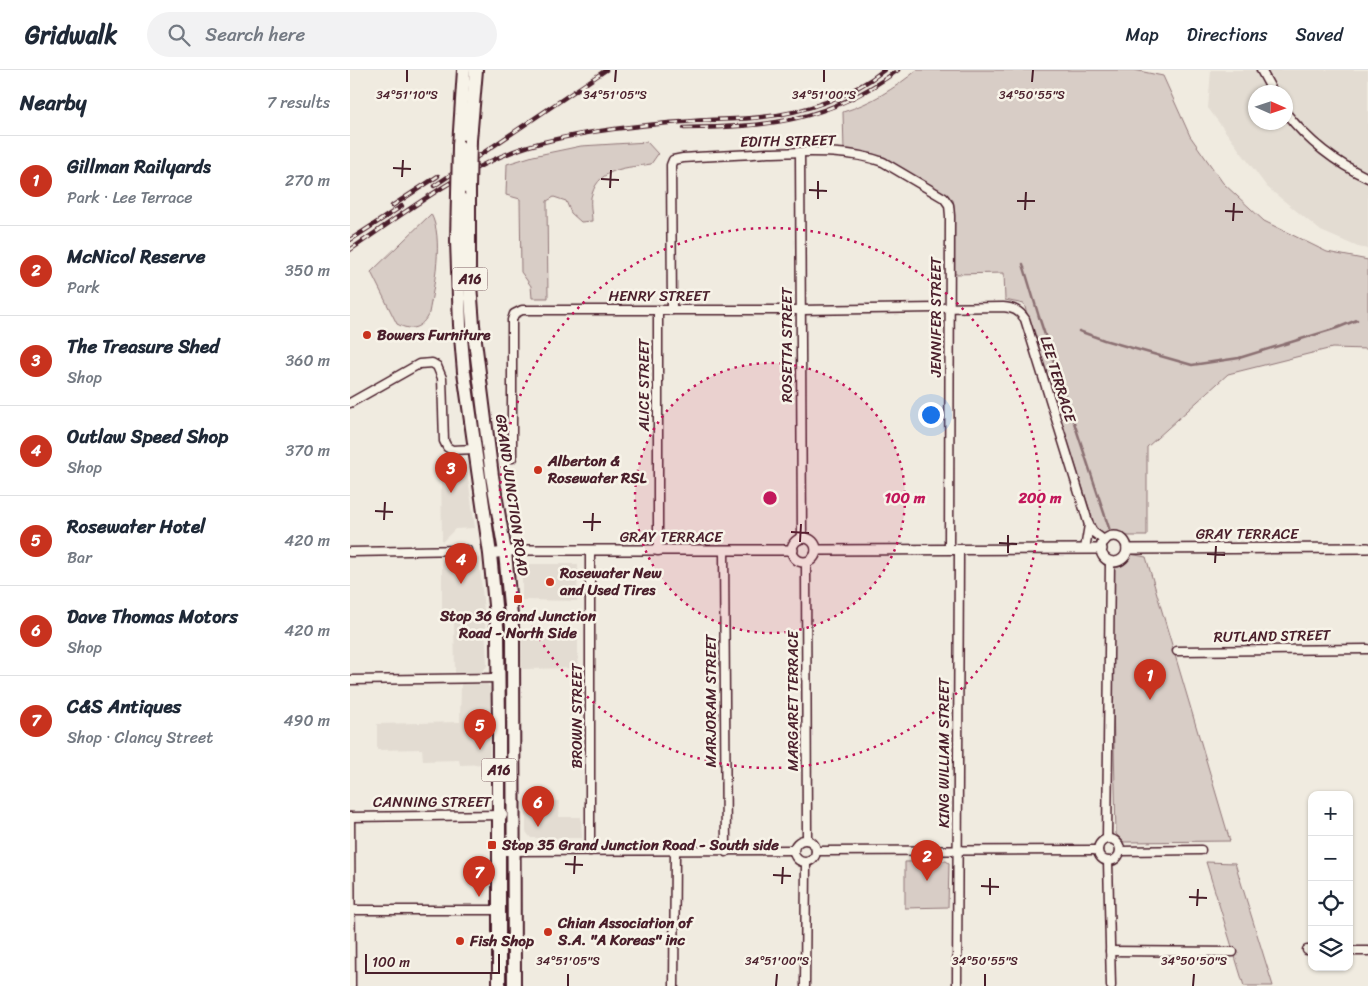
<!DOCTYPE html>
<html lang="en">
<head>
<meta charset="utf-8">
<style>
  :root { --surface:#fff; --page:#f2f2f3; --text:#1f2937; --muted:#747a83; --line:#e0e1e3; --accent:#c8321e }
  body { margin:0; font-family:Sriracha,sans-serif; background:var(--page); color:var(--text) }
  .controls { position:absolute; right:15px; bottom:15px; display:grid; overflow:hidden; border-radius:10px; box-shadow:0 1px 4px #0004 }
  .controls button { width:45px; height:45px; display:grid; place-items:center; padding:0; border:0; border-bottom:1px solid var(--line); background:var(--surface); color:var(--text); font:25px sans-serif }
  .compass { position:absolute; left:898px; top:15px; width:45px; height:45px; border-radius:50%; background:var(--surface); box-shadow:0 1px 4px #0004; rotate:93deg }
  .scale { position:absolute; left:15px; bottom:12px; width:135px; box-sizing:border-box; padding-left:5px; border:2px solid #4a1f2b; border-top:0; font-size:14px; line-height:18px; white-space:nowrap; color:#4a1f2b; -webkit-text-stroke:4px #f7f3e8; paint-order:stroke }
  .you { position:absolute; left:580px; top:344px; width:18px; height:18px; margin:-12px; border:4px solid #fff; border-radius:50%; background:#1a73e8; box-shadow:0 0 0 8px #1a73e833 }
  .badge { display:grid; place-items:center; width:32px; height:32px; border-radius:50%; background:var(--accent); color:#fff; font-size:16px; font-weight:700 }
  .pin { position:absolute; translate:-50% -41px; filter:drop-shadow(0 1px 2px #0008) }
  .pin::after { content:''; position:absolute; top:26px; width:18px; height:15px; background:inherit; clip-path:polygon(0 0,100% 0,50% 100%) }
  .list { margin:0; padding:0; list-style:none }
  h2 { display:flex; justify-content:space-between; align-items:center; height:65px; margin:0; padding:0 20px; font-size:21px }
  h2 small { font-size:16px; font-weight:400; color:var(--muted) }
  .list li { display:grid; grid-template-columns:32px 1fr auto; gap:15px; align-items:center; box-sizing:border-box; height:90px; padding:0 20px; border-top:1px solid var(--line) }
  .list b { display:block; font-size:19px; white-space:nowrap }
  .list p { margin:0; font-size:16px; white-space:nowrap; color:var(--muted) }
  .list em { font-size:16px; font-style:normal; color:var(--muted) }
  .icon { flex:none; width:28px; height:28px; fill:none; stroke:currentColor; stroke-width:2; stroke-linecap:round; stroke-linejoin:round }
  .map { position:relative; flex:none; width:1018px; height:916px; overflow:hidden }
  header { display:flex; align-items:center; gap:30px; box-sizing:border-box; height:70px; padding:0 25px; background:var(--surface); border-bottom:1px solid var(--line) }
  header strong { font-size:24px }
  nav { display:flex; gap:28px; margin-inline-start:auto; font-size:18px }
  .search { width:350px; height:45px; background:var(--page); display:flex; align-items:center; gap:12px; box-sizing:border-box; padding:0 18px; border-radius:28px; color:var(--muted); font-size:19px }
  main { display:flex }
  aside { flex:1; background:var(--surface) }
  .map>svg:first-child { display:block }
</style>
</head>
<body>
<header>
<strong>Gridwalk</strong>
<div class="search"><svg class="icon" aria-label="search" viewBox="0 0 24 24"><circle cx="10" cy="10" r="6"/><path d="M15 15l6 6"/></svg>Search here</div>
<nav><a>Map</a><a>Directions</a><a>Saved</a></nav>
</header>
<main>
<aside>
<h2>Nearby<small>7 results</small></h2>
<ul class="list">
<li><span class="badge">1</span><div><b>Gillman Railyards</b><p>Park · Lee Terrace</p></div><em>270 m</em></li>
<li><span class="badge">2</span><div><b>McNicol Reserve</b><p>Park</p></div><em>350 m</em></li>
<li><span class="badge">3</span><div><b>The Treasure Shed</b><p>Shop</p></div><em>360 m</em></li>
<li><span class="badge">4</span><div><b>Outlaw Speed Shop</b><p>Shop</p></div><em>370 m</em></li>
<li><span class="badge">5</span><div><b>Rosewater Hotel</b><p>Bar</p></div><em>420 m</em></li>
<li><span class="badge">6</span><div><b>Dave Thomas Motors</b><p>Shop</p></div><em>420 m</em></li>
<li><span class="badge">7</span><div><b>C&amp;S Antiques</b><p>Shop · Clancy Street</p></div><em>490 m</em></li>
</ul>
</aside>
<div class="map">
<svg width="1018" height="916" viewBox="0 0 1018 916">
  <rect width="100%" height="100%" fill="#f0ebe0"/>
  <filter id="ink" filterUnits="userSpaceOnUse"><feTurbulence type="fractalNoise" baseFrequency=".02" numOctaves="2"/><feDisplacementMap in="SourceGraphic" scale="10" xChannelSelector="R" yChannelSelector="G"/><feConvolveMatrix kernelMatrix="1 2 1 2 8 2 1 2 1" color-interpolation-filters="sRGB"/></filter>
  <g filter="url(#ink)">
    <g fill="#e3dcd2" fill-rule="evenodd">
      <path d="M 861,0 L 1018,0 L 1018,179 L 1008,177 L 971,161 L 917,117 L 858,38 ZM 906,22 L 936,22 L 936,52 L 906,52 Z"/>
      <path d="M 108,394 L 117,401 L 125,458 L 105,459 L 92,472 L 91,395 Z"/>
      <path d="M 129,488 L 135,551 L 137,596 L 131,603 L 105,603 L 104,551 L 92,549 L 92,490 Z"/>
      <path d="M 172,494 L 228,494 L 227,531 L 172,530 Z"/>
      <path d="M 172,566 L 228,566 L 228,598 L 172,599 Z"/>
      <path d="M 111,614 L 137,614 L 142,620 L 139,694 L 110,695 L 109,690 L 73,691 L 72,679 L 27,680 L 27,654 L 110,652 Z"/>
      <path d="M 176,731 L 210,731 L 209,747 L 231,747 L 232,768 L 181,768 L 176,762 Z"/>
    </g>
    <g fill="#d8cdc6" stroke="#917678">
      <path d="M 567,0 L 784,0 L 813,6 L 840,66 L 873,113 L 914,151 L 977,182 L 1018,190 L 1018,279 L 982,278 L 878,304 L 797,377 L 797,466 L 748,466 L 674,234 L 655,230 L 654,203 L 603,204 L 604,137 L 603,130 L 536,88 L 494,81 L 493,42 C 521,33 544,19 567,0 Z"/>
      <path d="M 297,72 L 308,84 L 301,94 C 278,98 250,97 242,124 C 239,131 242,143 242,151 L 231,152 L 221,143 L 216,131 L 204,127 L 197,131 L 198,228 L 182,228 L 181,216 L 171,202 L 170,129 L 156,125 L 157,94 L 183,86 L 231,76 Z"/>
      <path d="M 81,144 C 94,168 84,216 79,243 C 72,258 62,262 47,254 L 21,202 Z"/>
      <path d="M 780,484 L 796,487 L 880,771 L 774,772 L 766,764 L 760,496 Z"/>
      <path d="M 596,791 L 599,793 L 598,837 L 555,838 L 555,792 Z"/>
      <path d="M 856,792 L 885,793 L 923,916 L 894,916 Z"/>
    </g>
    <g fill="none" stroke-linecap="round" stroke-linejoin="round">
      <g stroke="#8b6f72" stroke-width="2.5">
        <path d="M 673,194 L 689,247 L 760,461"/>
        <path d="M 729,261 L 754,270 L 842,295 L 889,288 L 987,258 L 1007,250"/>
      </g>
      <g stroke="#4a1f2b" stroke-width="11">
        <g id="minor">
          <path d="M 911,0 L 923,22"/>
          <path d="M 936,43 C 958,71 986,93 1018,108"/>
          <path d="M 450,82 L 452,469"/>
          <path d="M 308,240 L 308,481"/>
          <path d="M 322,240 L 321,95 L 323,90 L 333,88 C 362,86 390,85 418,83 C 456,82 497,79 533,92 L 594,128 L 599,135 L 600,146 L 599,479"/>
          <path d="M 0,333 L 69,294 L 82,293 L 87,296 L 92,308 L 94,371 L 97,377 L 102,380 L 125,379"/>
          <path d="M 162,388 L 162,250 L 164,244 L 172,240 L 451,240 L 653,237 C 663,238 669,240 675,249 L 739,455"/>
          <path d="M 735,479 L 739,455 L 743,462 L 755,471"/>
          <path d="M 374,480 L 376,782"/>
          <path d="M 0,482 L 117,480"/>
          <path d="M 456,492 L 457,770"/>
          <path d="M 827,581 L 1018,579"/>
          <path d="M 0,610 L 149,608"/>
          <path d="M 0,747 L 1,916"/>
          <path d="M 0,747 L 153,745"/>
          <circle cx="759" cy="780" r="11"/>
          <path d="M 757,769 L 760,492"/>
          <circle cx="455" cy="781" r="11"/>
          <path d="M 149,781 L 443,780"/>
          <path d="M 240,781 L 240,481"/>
          <path d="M 466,781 L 748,780"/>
          <path d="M 770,781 L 851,780"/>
          <path d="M 758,791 L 761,916"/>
          <path d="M 1,840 L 149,840"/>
          <path d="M 957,880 L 962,880"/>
          <path d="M 760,881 L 883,882"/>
          <path d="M 999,881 L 1018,881"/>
          <path d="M 324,916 L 325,782"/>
          <path d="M 455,916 L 456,793"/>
          <path d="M 607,916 L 609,480"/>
        </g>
      </g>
      <g stroke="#4a1f2b" stroke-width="12">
        <g id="tertiary">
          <circle cx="764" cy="479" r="13"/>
          <circle cx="454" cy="480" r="12"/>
          <path d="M 777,479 L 1018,478"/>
          <path d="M 466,480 L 752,479"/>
          <path d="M 140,484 L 168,480 L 443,480"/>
        </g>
      </g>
      <g stroke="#4a1f2b" stroke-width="16">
        <g id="trunk">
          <path d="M 120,70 L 126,0"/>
          <path d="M 109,76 L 114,0"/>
          <path d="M 119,119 L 119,201 L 123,255 L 142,406 L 155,482 L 163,567 L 164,916"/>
          <path d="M 108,124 L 107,171 L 110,255 L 114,302 L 140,484 L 148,566 L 149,655 L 149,916"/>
        </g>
      </g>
      <use href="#minor" stroke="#f7f3e8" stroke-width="8"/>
      <use href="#tertiary" stroke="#f7f3e8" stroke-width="9"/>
      <use href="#trunk" stroke="#f7f3e8" stroke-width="12"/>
      <g stroke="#4a1f2b" stroke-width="4.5">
        <g id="rail">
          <path d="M 334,58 C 419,57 477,52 548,0"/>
          <path d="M 84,116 L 256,0"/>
          <path d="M 42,136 L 88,106"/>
          <path d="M 0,170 L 52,136"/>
          <path d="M 0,180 C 56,142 124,89 190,73 C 240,60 293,55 344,51 C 367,49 389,50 412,47 C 454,43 502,26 534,0"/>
        </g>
      </g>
      <use href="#rail" stroke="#f7f3e8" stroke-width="2.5" stroke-dasharray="8" stroke-linecap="butt"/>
      <g stroke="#4a1f2b" stroke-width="16" stroke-linecap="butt">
        <g id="trunk-bridge">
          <path d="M 119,119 L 120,70"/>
          <path d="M 108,124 L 109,76"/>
        </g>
      </g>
      <use href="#trunk-bridge" stroke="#f7f3e8" stroke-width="12"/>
    </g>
  </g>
  <path fill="none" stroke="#4a1f2b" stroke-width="2" d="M 57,12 L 57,0M 265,12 L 266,0M 474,12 L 474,0M 682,12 L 683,0M 43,98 L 61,99M 52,107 L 53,90M 251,109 L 269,110M 260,118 L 261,100M 459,120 L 477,121M 468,129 L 468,111M 667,131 L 685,131M 675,140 L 676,122M 875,141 L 893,142M 883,151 L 884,133M 25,441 L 43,442M 34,450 L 35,432M 233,452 L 251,452M 242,461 L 243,443M 441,462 L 459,463M 450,472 L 451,454M 649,473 L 667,474M 658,483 L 658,465M 857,484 L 875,485M 865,493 L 866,476M 215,794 L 233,795M 224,804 L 225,786M 423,805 L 441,806M 432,814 L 433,797M 631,816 L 649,817M 640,825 L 640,808M 839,827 L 857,828M 847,836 L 848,819M 218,916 L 218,904M 426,916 L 427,904M 635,916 L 635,904M 843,916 L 844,904"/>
  <circle cx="420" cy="428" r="135" fill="#c2185b" fill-opacity=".12"/>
  <g fill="none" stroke="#c2185b" stroke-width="2.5" stroke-dasharray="2.5 5">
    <circle cx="420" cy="428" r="135"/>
    <circle cx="420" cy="428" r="270"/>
  </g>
  <g fill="#c8321e" stroke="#f7f3e8" stroke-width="2">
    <circle cx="17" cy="265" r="5"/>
    <circle cx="188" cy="400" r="5"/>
    <circle cx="200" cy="512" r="5"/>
    <rect x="163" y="524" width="10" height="10" rx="2.5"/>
    <rect x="137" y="770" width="10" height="10" rx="2.5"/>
    <circle cx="198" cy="862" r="5"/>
    <circle cx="110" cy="871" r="5"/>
  </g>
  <g text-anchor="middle" stroke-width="5" stroke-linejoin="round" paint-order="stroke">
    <g fill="#f7f3e8" stroke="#7e5f64" stroke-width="1">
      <rect x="102.5" y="197.5" width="35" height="23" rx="4"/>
      <rect x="131.5" y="688.5" width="35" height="23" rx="4"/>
    </g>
    <g font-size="14" font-weight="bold" fill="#4a1f2b">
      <text x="120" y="214">A16</text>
      <text x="149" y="705">A16</text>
    </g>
    <g font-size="15" fill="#4a1f2b" stroke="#f7f3e8">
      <text transform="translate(438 71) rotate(-1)" y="5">EDITH STREET</text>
      <text x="309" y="231">HENRY STREET</text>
      <text transform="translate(586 247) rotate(-90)" y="5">JENNIFER STREET</text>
      <text transform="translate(437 275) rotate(-90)" y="5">ROSETTA STREET</text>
      <text transform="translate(708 309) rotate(73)" y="5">LEE TERRACE</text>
      <text transform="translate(294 315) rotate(-90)" y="5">ALICE STREET</text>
      <text transform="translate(162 425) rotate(82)" y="5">GRAND JUNCTION ROAD</text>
      <text x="897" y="469">GRAY TERRACE</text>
      <text x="321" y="472">GRAY TERRACE</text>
      <text transform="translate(922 566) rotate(-1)" y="5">RUTLAND STREET</text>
      <text transform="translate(361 631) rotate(-90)" y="5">MARJORAM STREET</text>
      <text transform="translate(443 631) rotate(-90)" y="5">MARGARET TERRACE</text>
      <text transform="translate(227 646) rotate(-90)" y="5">BROWN STREET</text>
      <text transform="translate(594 683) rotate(-90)" y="5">KING WILLIAM STREET</text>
      <text x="82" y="737">CANNING STREET</text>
    </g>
    <g font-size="15" font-weight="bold" fill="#4a1f2b" stroke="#f7f3e8" text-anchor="start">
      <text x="27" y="270">Bowers Furniture</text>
      <text x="198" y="396">Alberton &amp;<tspan x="198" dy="17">Rosewater RSL</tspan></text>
      <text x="210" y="508">Rosewater New<tspan x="210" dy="17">and Used Tires</tspan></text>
      <text x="168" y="551" text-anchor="middle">Stop 36 Grand Junction<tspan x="168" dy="17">Road - North Side</tspan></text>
      <text x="152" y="780">Stop 35 Grand Junction Road - South side</text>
      <text x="208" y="858">Chian Association of<tspan x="208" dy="17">S.A. "A Koreas" inc</tspan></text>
      <text x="120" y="876">Fish Shop</text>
    </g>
  </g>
  <g font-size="12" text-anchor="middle" fill="#4a1f2b" stroke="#f7f3e8" stroke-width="5" stroke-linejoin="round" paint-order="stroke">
    <text x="57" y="29">34°51'10"S</text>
    <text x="265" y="29">34°51'05"S</text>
    <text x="474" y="29">34°51'00"S</text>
    <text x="682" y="29">34°50'55"S</text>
    <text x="218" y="895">34°51'05"S</text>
    <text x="427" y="895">34°51'00"S</text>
    <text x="635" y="895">34°50'55"S</text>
    <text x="844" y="895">34°50'50"S</text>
  </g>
  <circle cx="420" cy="428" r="8" fill="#c2185b" stroke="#f7f3e8" stroke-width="2.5"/>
  <g font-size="15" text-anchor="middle" font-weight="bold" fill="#c2185b" stroke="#f7f3e8" stroke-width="5" stroke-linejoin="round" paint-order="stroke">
    <text x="555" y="433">100 m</text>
    <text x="690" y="433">200 m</text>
  </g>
</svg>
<div class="controls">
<button>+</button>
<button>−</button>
<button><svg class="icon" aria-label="locate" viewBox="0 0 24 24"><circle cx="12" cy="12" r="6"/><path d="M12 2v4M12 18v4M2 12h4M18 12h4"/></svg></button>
<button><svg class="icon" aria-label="layers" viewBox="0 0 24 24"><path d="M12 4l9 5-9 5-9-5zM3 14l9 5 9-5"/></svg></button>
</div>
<svg class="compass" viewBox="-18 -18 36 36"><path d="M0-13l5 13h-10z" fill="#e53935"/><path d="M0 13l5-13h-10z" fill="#747a83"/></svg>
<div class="scale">100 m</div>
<div class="you"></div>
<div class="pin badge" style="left:800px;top:630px">1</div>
<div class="pin badge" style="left:577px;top:811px">2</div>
<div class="pin badge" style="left:101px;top:423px">3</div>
<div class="pin badge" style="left:111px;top:514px">4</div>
<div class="pin badge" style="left:130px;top:680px">5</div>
<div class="pin badge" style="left:188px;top:757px">6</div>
<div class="pin badge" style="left:129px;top:827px">7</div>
</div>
</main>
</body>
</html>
